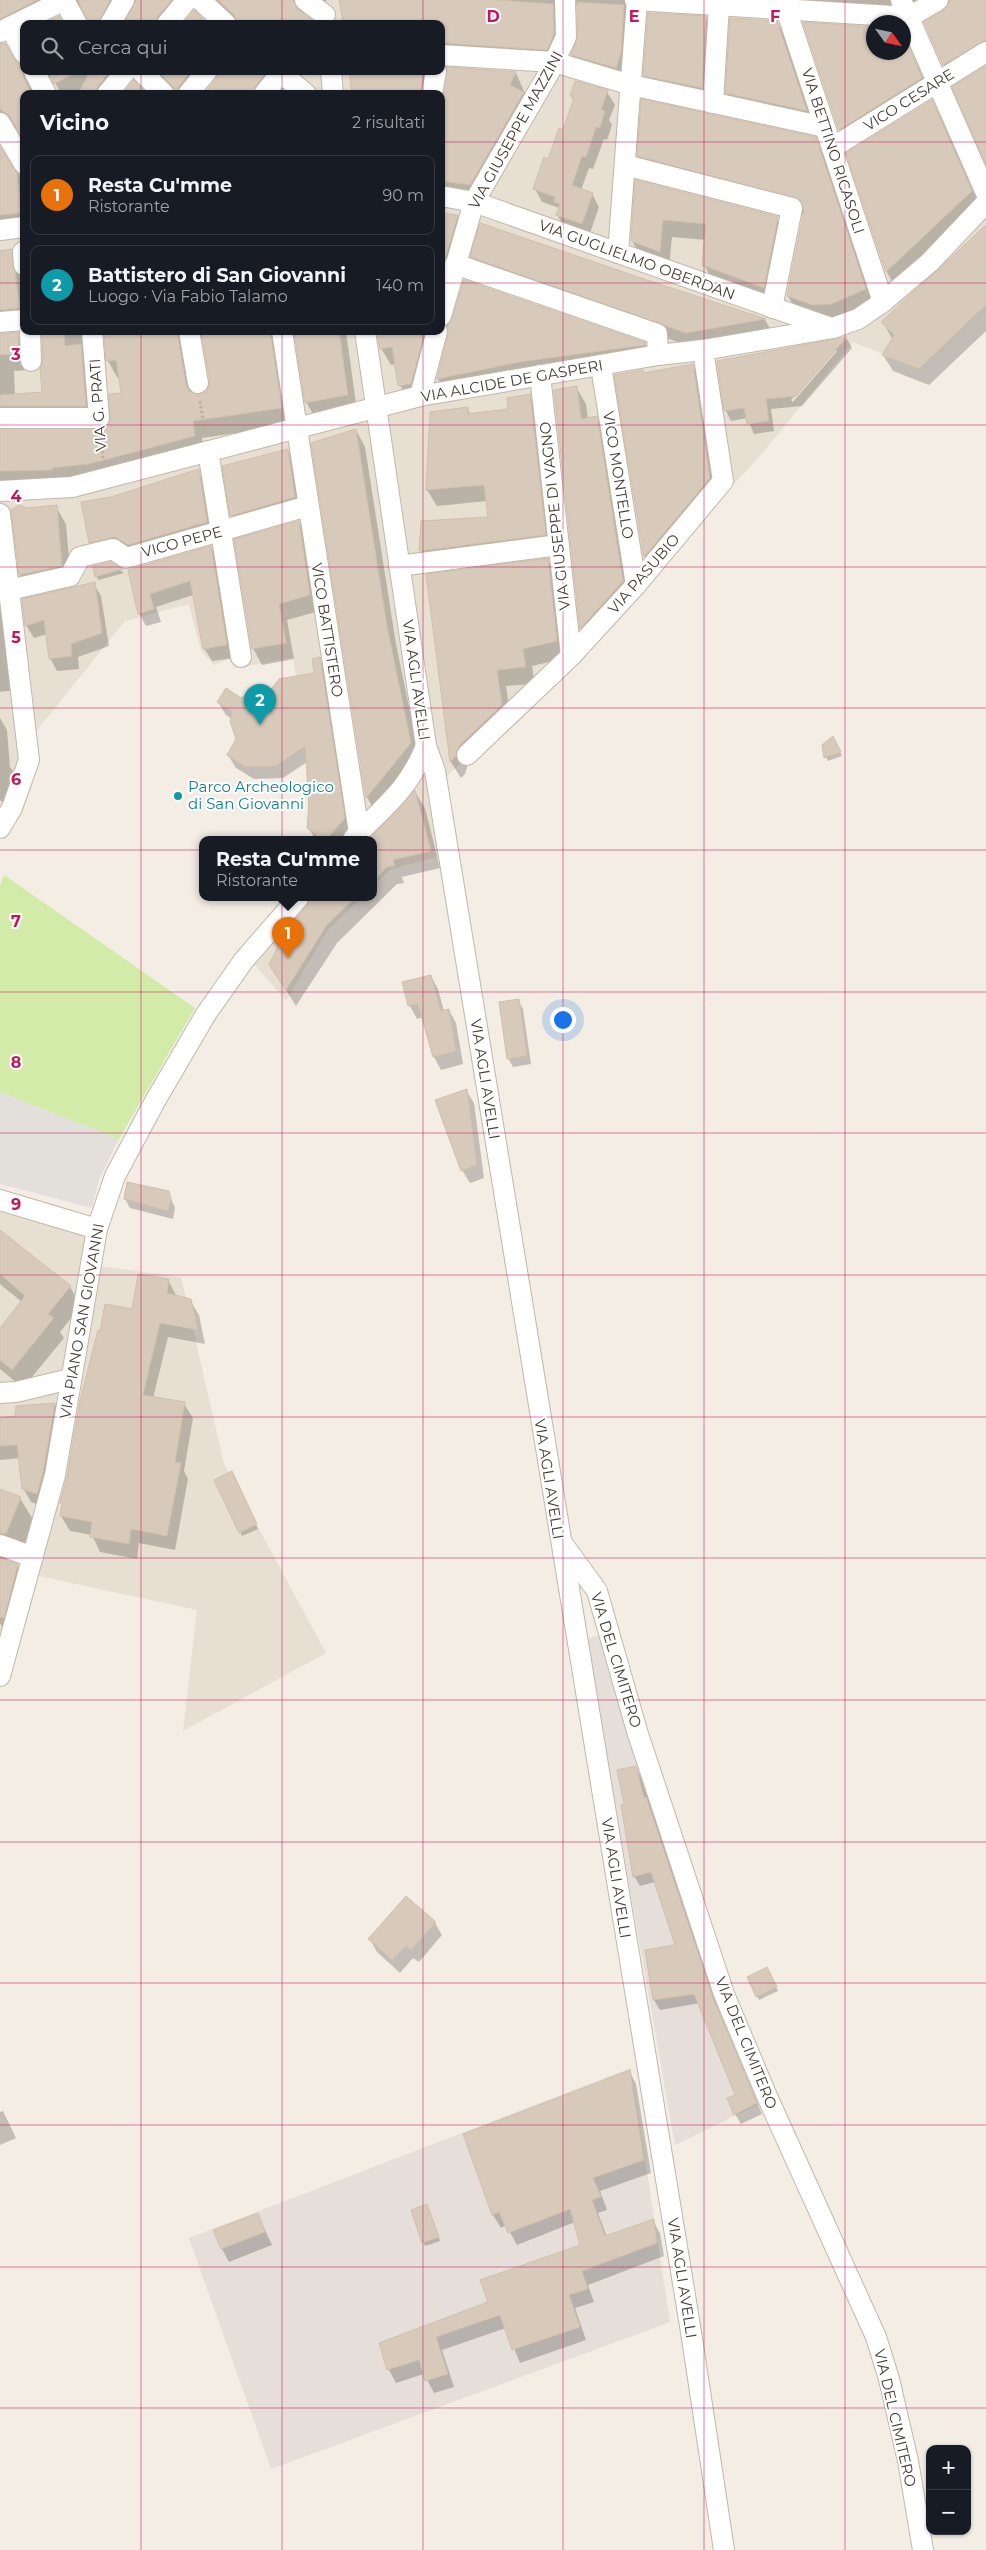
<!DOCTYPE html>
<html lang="it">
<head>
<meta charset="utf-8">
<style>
  :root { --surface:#171b24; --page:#20242c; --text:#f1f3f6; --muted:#9ea1a6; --line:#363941; --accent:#ff1e0f }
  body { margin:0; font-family:Montserrat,sans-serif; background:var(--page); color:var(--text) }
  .controls { position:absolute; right:15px; bottom:15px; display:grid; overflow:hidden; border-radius:10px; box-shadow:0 1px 4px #0004 }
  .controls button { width:45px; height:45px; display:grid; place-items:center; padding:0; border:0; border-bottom:1px solid var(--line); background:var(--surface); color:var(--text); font:25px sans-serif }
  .compass { position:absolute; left:866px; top:15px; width:45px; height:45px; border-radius:50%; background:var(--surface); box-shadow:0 1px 4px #0004; rotate:123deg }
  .you { position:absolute; left:562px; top:1019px; width:18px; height:18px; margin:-12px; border:4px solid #fff; border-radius:50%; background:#1a73e8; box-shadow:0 0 0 8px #1a73e833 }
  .badge { display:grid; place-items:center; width:32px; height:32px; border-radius:50%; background:var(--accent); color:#fff; font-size:16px; font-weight:700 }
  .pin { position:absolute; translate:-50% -41px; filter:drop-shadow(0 1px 2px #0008) }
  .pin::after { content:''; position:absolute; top:26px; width:18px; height:15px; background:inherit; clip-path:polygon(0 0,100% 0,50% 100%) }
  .popup { position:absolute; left:199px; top:836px; width:178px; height:65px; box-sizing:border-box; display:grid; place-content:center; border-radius:10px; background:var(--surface); filter:drop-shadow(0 1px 4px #0005); font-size:16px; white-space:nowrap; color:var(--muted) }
  .popup b { font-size:19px; color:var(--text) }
  .popup::after { content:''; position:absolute; left:50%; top:100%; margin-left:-10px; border:10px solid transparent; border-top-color:var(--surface) }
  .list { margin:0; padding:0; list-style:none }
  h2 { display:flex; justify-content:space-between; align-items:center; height:65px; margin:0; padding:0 20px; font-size:21px }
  h2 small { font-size:16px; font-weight:400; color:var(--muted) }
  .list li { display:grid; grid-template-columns:32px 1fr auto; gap:15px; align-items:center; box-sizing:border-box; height:80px; margin:0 10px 10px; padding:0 10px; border:1px solid var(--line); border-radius:10px }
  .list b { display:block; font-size:19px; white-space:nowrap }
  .list p { margin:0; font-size:16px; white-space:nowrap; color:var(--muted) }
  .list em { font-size:16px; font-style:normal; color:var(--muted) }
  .icon { flex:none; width:28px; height:28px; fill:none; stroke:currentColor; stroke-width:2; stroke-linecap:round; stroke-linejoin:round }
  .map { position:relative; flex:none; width:986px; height:2550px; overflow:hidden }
  .search { position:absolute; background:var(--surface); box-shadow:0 1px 4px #0004; left:20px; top:20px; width:425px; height:55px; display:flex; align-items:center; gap:12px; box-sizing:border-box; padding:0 18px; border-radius:10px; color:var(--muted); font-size:19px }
  .panel { position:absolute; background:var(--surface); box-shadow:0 1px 4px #0004; left:20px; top:90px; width:425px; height:245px; border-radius:10px }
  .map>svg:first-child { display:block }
</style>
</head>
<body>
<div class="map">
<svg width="986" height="2550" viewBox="0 0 986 2550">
  <rect width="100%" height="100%" fill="#f3ede4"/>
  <g fill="#e7dfd1" fill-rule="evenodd">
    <path d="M 0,0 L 986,0 L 986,306 L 920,369 L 853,342 L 761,455 L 587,641 L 437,786 L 448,854 L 391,869 L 373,886 L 373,839 L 316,839 L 307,828 L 309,804 L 305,733 L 293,658 L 237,668 L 229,659 L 214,665 L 201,651 L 189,604 L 125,621 L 33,735 L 0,830 ZM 874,22 L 904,22 L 904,52 L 874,52 ZM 24,24 L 441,24 L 441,71 L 24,71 ZM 24,94 L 441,94 L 441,331 L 24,331 Z"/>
    <path d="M 297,897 L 362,897 L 327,931 L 286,1001 L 245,954 Z"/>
    <path d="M 0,1196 L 98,1226 L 92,1265 L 181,1277 L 224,1464 L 326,1653 L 183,1731 L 197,1610 L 25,1573 L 0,1660 Z"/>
  </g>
  <g fill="#e5ded9">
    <path d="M 601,1635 L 607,1667 L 710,1983 L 761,2103 L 675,2145 L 586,1639 Z"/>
    <path d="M 631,2068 L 670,2322 L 271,2469 L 189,2238 Z"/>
  </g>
  <path fill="#d3eba9" d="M 4,875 L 195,1008 L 119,1139 L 0,1092 L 0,885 Z"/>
  <path fill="#e3e0dc" d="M 0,1092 L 119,1139 L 99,1179 L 92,1208 L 0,1184 Z"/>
  <g fill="#0003" fill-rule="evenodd">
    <path d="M 0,0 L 327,0 L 321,6 L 304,10 L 304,15 L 312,24 L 235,24 L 193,4 L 175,24 L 125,24 L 136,2 L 123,10 L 115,24 L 88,24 L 89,18 L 84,9 L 74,4 L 4,37 L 0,43 Z"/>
    <path d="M 339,0 L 986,0 L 986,61 L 953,80 L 944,64 L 952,5 L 900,10 L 639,5 L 625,84 L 582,71 L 572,55 L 579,37 L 578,6 L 575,4 L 568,6 L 563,51 L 441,64 L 441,24 L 343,24 Z"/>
    <path d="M 706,18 L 713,31 L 709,101 L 652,88 L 645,75 Z"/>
    <path d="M 777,22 L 787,39 L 816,127 L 737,110 L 727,93 Z"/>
    <path d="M 904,36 L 931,95 L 849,146 L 840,129 L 874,52 L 904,52 Z"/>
    <path d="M 0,44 L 4,44 L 14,60 L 24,67 L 24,71 L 26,71 L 33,82 L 32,94 L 24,94 L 24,140 L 17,129 L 9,127 L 0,134 Z"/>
    <path d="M 42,71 L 294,71 L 270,94 L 205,94 L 219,75 L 207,79 L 195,94 L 174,94 L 160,78 L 137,75 L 126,79 L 114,94 L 79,94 L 81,91 L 76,94 L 61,94 L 54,80 Z"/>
    <path d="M 350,71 L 438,71 L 432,94 L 353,94 Z"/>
    <path d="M 516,73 L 532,109 L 480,200 L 441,195 L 441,103 Z"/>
    <path d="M 607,92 L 615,105 L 609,120 L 612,125 L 607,140 L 604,139 L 593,169 L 589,168 L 581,190 L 592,194 L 599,207 L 589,236 L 565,228 L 557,215 L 559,208 L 542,202 L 535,189 L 564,131 L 574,101 L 571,96 Z"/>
    <path d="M 932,101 L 941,118 L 981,209 L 896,289 L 887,272 L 848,154 Z"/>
    <path d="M 815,138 L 824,155 L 874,305 L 841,320 L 797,312 L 788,296 L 804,214 L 648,172 L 638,156 Z"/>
    <path d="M 0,149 L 13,171 L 24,177 L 24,229 L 0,231 Z"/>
    <path d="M 637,182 L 777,218 L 787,235 L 773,304 L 714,282 L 704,265 L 706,240 L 672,237 L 669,268 L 642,258 L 632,241 Z"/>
    <path d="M 441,214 L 457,216 L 467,233 L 441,321 Z"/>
    <path d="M 481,224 L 765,320 L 774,335 L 698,349 L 481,273 L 472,257 Z"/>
    <path d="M 986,228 L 986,331 L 929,385 L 893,371 L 883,355 L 893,340 L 883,322 Z"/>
    <path d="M 11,251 L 24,278 L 24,326 L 9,327 L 0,332 L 0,252 Z"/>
    <path d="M 43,331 L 346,331 L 357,411 L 316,419 L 306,402 L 296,338 L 291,335 L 291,425 L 202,438 L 204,453 L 99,480 L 0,486 L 0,431 L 100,431 L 111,424 L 122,395 L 120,377 L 117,377 L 108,361 L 105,336 L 100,336 L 95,422 L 0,428 L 0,334 L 17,334 L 27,350 L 28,370 L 14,371 L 15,395 L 44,394 ZM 203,336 L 211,381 L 207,393 L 200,396 L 194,394 L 186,350 L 191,338 Z"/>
    <path d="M 388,331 L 439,331 L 409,402 L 400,385 L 396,364 L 391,365 L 381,348 Z"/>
    <path d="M 450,334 L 645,344 L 654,360 L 447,395 L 438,379 Z"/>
    <path d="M 847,339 L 852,348 L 802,406 L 771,409 L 774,431 L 754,434 L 747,418 L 731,421 L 726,411 L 718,362 ZM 834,351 L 837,351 L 793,402 L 791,400 Z"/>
    <path d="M 692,365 L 699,377 L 716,490 L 651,568 L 645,557 L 616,376 L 642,371 L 644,374 Z"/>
    <path d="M 576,387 L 586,404 L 588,419 L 596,417 L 606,434 L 633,599 L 591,645 L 581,628 L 555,391 Z"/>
    <path d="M 530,396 L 539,412 L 554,551 L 430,567 L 421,551 L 422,522 L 490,518 L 487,501 L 437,506 L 427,490 L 467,408 L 471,415 L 510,410 Z"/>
    <path d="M 356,430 L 365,447 L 396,644 L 420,760 L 376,814 L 367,797 L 313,443 Z"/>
    <path d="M 288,451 L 295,464 L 302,510 L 239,528 L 232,515 Z"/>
    <path d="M 198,471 L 208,488 L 216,540 L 100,559 L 90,542 L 111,498 Z"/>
    <path d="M 56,507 L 66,524 L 71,583 L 30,592 L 20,575 L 12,511 Z"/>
    <path d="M 299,522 L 308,539 L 319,611 L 287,620 L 294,659 L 262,665 L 253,648 Z"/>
    <path d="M 211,547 L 218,560 L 234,658 L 212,661 L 204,648 L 193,595 L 156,607 L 161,622 L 146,626 L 139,613 L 129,570 Z"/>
    <path d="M 0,555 L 16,690 L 0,692 Z"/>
    <path d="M 548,560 L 557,577 L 566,658 L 532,666 L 535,684 L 506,686 L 511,722 L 468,764 L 465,774 L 461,778 L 451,762 L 428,575 Z"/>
    <path d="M 110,563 L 124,573 L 98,580 L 94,567 Z"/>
    <path d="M 94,584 L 101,596 L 109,646 L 78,657 L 79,669 L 57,671 L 50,658 L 47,634 L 34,638 L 26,625 Z"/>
    <path d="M 319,659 L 327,672 L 351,832 L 345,839 L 315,839 L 309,828 L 307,762 L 283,778 L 254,779 L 236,768 L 228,755 L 237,740 L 232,719 L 226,715 L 218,702 L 269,694 L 316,674 Z"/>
    <path d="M 0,718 L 7,730 L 10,767 L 23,786 L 9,807 L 0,800 Z"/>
    <path d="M 835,741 L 842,756 L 828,761 L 826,757 Z"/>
    <path d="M 415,792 L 425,808 L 440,868 L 402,877 L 404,883 L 397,884 L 337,943 L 296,1006 L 270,965 L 309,905 L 312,897 L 373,897 L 373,839 L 371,839 Z"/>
    <path d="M 431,976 L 438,989 L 444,1011 L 449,1010 L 456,1023 L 463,1064 L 441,1070 L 434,1057 L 423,1017 L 417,1019 L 410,1006 L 403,983 Z"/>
    <path d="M 518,1000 L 523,1009 L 531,1064 L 513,1067 L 508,1058 Z"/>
    <path d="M 466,1090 L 474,1103 L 484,1178 L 470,1183 L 462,1170 Z"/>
    <path d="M 128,1183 L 168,1192 L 175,1208 L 173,1219 L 130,1208 L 125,1199 Z"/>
    <path d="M 0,1231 L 70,1287 L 81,1306 L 60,1332 L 64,1338 L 23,1388 L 0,1369 L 0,1330 L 22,1302 L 0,1284 Z"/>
    <path d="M 168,1280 L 177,1297 L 190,1300 L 199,1315 L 205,1344 L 168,1337 L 153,1398 L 184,1404 L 193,1418 L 184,1471 L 188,1479 L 175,1550 L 139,1543 L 137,1559 L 100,1552 L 92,1535 L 70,1531 L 61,1516 L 63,1506 L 61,1502 L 101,1332 L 133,1311 Z"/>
    <path d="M 55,1404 L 62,1417 L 44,1507 L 31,1502 L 23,1488 L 20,1458 L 0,1460 L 0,1419 L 17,1417 Z"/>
    <path d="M 234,1476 L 258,1529 L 242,1536 L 216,1480 Z"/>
    <path d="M 0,1490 L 20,1498 L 34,1521 L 19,1557 L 11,1556 L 7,1561 L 17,1565 L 31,1589 L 4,1630 L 0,1623 Z"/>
    <path d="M 635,1767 L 641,1777 L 718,2009 L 762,2114 L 741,2124 L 735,2114 L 736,2095 L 700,2003 L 660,2010 L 654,2000 L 646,1952 L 677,1946 L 655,1882 L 640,1886 L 634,1876 L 625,1805 Z"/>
    <path d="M 435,1923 L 442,1935 L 419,1962 L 413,1958 L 400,1973 L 377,1952 L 370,1939 Z"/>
    <path d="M 769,1972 L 778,1991 L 759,2000 L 757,1996 Z"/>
    <path d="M 629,2071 L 636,2084 L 651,2173 L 600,2191 L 607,2210 L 598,2213 L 607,2237 L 653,2221 L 660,2233 L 664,2256 L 588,2285 L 594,2302 L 575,2308 L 586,2340 L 520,2363 L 506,2328 L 442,2350 L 454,2387 L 434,2393 L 424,2374 L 396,2383 L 389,2370 L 380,2343 L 490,2303 L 582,2246 L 575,2222 L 517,2245 L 506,2225 L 501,2228 L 493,2215 L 464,2135 Z"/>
    <path d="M 3,2111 L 16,2138 L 0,2145 L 0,2112 Z"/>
    <path d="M 429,2209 L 440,2241 L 425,2246 L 412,2211 Z"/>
    <path d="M 258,2215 L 272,2245 L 229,2262 L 222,2249 Z"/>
  </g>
  <g fill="#d8cabb" stroke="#d1bfab">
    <path d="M 0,0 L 37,0 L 0,19 Z"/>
    <path d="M 78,0 L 110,0 L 98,24 L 89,24 Z"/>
    <path d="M 136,0 L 172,0 L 158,16 L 155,24 L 124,24 Z"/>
    <path d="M 218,0 L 293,0 L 298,9 L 317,24 L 238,24 L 234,15 Z"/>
    <path d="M 339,0 L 498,0 L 553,4 L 554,34 L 547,50 L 441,43 L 441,24 L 344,24 Z"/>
    <path d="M 950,0 L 986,0 L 986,40 L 943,65 L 924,22 L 944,10 Z"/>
    <path d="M 577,2 L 624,5 L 621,53 L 616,68 L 571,55 L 578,37 Z"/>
    <path d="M 194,10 L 208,24 L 183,24 Z"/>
    <path d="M 648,13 L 706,16 L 702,88 L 643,76 Z"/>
    <path d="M 59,16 L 63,24 L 43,24 Z"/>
    <path d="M 730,18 L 777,21 L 807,111 L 725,93 Z"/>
    <path d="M 803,22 L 874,27 L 874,52 L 904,52 L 904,35 L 922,78 L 839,130 Z"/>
    <path d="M 5,43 L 14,59 L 24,65 L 23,76 L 32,94 L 24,94 L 24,140 L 10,117 L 0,109 L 0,44 Z"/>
    <path d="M 986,66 L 986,164 L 952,87 Z"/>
    <path d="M 447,67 L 516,72 L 510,85 L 524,92 L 470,185 L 441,181 L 441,101 Z"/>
    <path d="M 48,71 L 79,71 L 54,84 Z"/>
    <path d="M 90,71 L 110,71 L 98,86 L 95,94 L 78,94 Z"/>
    <path d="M 158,71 L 191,71 L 179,86 L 176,94 L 172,86 Z"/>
    <path d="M 219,71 L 262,71 L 265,74 L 255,87 L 252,94 L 204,94 L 216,79 Z"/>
    <path d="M 349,71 L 424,71 L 420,94 L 352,94 Z"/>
    <path d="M 134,80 L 147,94 L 123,94 Z"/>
    <path d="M 575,81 L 608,90 L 601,110 L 605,111 L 600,128 L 596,127 L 586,157 L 582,156 L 572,185 L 593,193 L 582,224 L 556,215 L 560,204 L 554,202 L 555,197 L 533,189 L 544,157 L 548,159 L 559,128 L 563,130 L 574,98 L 570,96 Z"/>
    <path d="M 641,99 L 816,137 L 866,289 L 832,304 L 812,305 L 787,296 L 804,210 L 800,200 L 637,156 Z"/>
    <path d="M 932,100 L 972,191 L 886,272 L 846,153 Z"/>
    <path d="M 0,147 L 17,173 L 21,213 L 0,215 Z"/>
    <path d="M 635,180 L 778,217 L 764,288 L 702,265 L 706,224 L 663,220 L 660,252 L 631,241 Z"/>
    <path d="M 441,213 L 458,215 L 441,272 Z"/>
    <path d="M 480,223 L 638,277 L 766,319 L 686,333 L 470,257 Z"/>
    <path d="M 986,225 L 986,305 L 919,369 L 882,355 L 894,335 L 881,322 Z"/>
    <path d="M 12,249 L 20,308 L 0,310 L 0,251 Z"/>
    <path d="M 464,280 L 646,343 L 645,345 L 520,362 L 437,379 L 448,334 L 447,326 L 452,319 Z"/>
    <path d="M 42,331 L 64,331 L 65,346 L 81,344 L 86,406 L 0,406 L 0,395 L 42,392 L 40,368 L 43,361 Z"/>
    <path d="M 104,331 L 177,331 L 186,385 L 189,391 L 200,395 L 206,392 L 210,381 L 201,331 L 270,331 L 282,408 L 193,421 L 195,436 L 89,464 L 52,468 L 53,470 L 0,471 L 0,430 L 99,430 L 109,424 L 109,394 L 121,393 L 116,360 L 106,361 Z"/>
    <path d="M 294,331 L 339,331 L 348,395 L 305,403 Z"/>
    <path d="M 377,331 L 425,331 L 411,384 L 398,386 L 392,347 L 380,349 Z"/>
    <path d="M 18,332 L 19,354 L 0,355 L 0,334 Z"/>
    <path d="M 847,337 L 796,396 L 766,399 L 769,421 L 747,424 L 744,408 L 724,411 L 717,361 Z"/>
    <path d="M 693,364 L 710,478 L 644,557 L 614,375 L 643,370 L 643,373 Z"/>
    <path d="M 577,386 L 581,419 L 597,416 L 623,581 L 580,629 L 554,390 Z"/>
    <path d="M 530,394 L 546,535 L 419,551 L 421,521 L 488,517 L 484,485 L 426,490 L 430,412 L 468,407 L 468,414 L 508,409 L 507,398 Z"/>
    <path d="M 356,429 L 387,626 L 411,743 L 366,798 L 311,443 Z"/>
    <path d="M 288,449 L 295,497 L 230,516 L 222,466 Z"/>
    <path d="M 199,469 L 207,522 L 128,545 L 115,537 L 89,543 L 81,502 L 111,497 Z"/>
    <path d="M 19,505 L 27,508 L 57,505 L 62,566 L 19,575 L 11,510 Z"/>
    <path d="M 299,521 L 310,595 L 279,604 L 286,643 L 252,649 L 234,539 Z"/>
    <path d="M 211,546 L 227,645 L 203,649 L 190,581 L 150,594 L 154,609 L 138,614 L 128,570 Z"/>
    <path d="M 548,558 L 557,641 L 523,649 L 526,667 L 497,670 L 502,705 L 459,746 L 455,757 L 450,762 L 426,574 Z"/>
    <path d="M 111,562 L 123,569 L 95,577 L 93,566 Z"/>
    <path d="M 95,582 L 102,633 L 71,644 L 72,656 L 49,659 L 44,620 L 25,626 L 22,599 Z"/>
    <path d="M 320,657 L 345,818 L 327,839 L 321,839 L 307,828 L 309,804 L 305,746 L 276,766 L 245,767 L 227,755 L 236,739 L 230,721 L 232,712 L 217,702 L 226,688 L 241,698 L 250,692 L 269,692 L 279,679 L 314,673 L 312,659 Z"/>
    <path d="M 833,736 L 841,752 L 824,758 L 822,745 Z"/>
    <path d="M 415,790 L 431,851 L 393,860 L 395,866 L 387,867 L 373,882 L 373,835 Z"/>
    <path d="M 311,897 L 356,897 L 327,925 L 286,990 L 269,965 L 287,928 L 308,905 Z"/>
    <path d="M 431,975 L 441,1011 L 449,1009 L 456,1051 L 433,1057 L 418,1004 L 408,1006 L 402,982 Z"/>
    <path d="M 519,999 L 527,1056 L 507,1059 L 499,1002 Z"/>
    <path d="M 467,1089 L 477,1165 L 461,1171 L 435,1100 Z"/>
    <path d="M 127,1182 L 169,1191 L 171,1199 L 168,1211 L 124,1199 Z"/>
    <path d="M 0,1230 L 71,1286 L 48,1314 L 54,1318 L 12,1370 L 0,1360 L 0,1328 L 25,1296 L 0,1274 Z"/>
    <path d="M 138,1274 L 169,1279 L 167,1293 L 191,1299 L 198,1330 L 160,1323 L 143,1395 L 185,1402 L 175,1462 L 181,1463 L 167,1536 L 131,1529 L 129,1544 L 90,1537 L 92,1522 L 60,1516 L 62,1504 L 60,1503 L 67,1477 L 80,1401 L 98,1330 L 100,1331 L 105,1304 L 132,1309 Z"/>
    <path d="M 55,1403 L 43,1472 L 37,1494 L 22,1489 L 17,1445 L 0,1446 L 0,1418 L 15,1416 L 16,1406 Z"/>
    <path d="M 232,1471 L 257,1524 L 239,1533 L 214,1480 Z"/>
    <path d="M 0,1489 L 21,1497 L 6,1534 L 0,1533 Z"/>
    <path d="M 0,1558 L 18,1564 L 4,1618 L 0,1617 Z"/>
    <path d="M 636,1766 L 644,1798 L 646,1797 L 713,1998 L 757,2103 L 734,2115 L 727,2098 L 735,2095 L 694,1994 L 653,2000 L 645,1950 L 675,1945 L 651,1872 L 633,1877 L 621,1805 L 624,1804 L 617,1770 Z"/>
    <path d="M 406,1896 L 436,1922 L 411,1950 L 406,1946 L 392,1960 L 368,1939 Z"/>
    <path d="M 767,1967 L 777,1987 L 756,1997 L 747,1977 Z"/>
    <path d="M 630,2070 L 644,2160 L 593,2178 L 601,2197 L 592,2200 L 605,2236 L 654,2219 L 657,2243 L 582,2271 L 588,2289 L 569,2295 L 580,2327 L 512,2350 L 500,2315 L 436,2337 L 448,2374 L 425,2381 L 419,2360 L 387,2370 L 379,2343 L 488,2302 L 480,2280 L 580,2245 L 570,2209 L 508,2233 L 499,2212 L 492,2215 L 463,2134 Z"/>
    <path d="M 427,2204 L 439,2237 L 422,2243 L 411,2210 Z"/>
    <path d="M 258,2213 L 265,2232 L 221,2249 L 213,2230 Z"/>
  </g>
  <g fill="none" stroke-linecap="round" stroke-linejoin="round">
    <g stroke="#c2b7a9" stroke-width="22">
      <g id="minor">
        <path d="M 64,0 L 77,24"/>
        <path d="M 200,0 L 226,24"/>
        <path d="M 305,0 L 325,15"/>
        <path d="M 635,0 L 909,17 L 938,0"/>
        <path d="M 783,0 L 883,302"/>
        <path d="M 901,0 L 986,193"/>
        <path d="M 110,24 L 124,0"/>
        <path d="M 167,24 L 187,0"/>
        <path d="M 10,27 L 24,53"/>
        <path d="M 0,32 L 64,0"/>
        <path d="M 441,55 L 554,62 L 631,85 L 825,127"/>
        <path d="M 34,71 L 46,94"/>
        <path d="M 141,71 L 164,94"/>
        <path d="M 279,71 L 306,94"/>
        <path d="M 331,71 L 333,94"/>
        <path d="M 107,94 L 126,71"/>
        <path d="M 188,94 L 207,71"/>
        <path d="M 264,94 L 281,73"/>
        <path d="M 432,94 L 436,71"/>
        <path d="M 713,103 L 719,5"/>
        <path d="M 0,123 L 24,164"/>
        <path d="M 832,148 L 986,52"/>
        <path d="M 625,165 L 792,208 L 772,308"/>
        <path d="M 441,196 L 474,202 L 831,328"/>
        <path d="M 0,230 L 24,227"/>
        <path d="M 23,252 L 24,265"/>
        <path d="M 618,253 L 637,0"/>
        <path d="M 455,264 L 657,334 L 658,355"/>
        <path d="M 441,316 L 474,202 L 550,71 L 566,37 L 565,0"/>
        <path d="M 0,322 L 24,320"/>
        <path d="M 30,331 L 31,361"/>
        <path d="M 189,331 L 198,383"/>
        <path d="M 282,331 L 359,833"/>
        <path d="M 365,331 L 426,746 L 435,771 L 691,2332 L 724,2550"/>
        <path d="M 601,366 L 636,585"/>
        <path d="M 540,375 L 571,656"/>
        <path d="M 420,396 L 437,331"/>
        <path d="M 0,418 L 99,418 L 92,331"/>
        <path d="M 208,451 L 241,657"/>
        <path d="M 0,491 L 72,487 L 420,396 L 658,355 L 703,350 L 833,328 L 858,319 L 883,302 L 930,262 L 986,203"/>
        <path d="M 0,514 L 29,760 L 12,808 L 0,828"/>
        <path d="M 399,566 L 559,545"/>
        <path d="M 9,590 L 70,576 L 80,557 L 113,549 L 126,558 L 308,506"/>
        <path d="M 467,755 L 571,656 L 636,585 L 723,481 L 703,350"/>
        <path d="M 353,839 C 384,806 408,791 426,746"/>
        <path d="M 0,1200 L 97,1229"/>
        <path d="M 0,1393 L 16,1392 L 70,1379"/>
        <path d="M 562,1543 L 597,1591 L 637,1731 L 724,1994 L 766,2094 L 876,2337 L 889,2379 L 908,2461 L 923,2550"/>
        <path d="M 0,1545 L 33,1557"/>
        <path d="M 0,1676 L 55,1475 L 97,1229 L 115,1176 L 154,1103 L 206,1014 L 244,960 L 299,897"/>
      </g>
    </g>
    <g stroke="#c2af96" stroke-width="3" stroke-dasharray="2.5 2.5" stroke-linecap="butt">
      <path d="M 200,401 L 205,432"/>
      <path d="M 101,436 L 103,460"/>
    </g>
    <use href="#minor" stroke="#fff" stroke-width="20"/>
  </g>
  <path fill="none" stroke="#c2185b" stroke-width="1" stroke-opacity="0.55" d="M 141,0 L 141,24M 282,0 L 282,24M 423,0 L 423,24M 563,0 L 563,2550M 704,0 L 704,2550M 845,0 L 845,2550M 141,71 L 141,94M 282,71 L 282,94M 423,71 L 423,94M 0,142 L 24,142M 441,142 L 986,142M 0,283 L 24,283M 441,283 L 986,283M 141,331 L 141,2550M 282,331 L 282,2550M 423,331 L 423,2550M 0,425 L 986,425M 0,567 L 986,567M 0,708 L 986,708M 0,850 L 986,850M 0,992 L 986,992M 0,1133 L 986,1133M 0,1275 L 986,1275M 0,1417 L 986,1417M 0,1558 L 986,1558M 0,1700 L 986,1700M 0,1842 L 986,1842M 0,1983 L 986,1983M 0,2125 L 986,2125M 0,2267 L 986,2267M 0,2408 L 986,2408"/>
  <circle fill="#0f9aa8" stroke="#fff" stroke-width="2" cx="178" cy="796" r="5"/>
  <g text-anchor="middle" stroke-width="4" stroke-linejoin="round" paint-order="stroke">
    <g font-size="15" fill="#453d33" stroke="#fff">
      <text transform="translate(909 100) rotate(-32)" y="5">VICO CESARE</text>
      <text transform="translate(516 130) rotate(-61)" y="5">VIA GIUSEPPE MAZZINI</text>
      <text transform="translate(833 151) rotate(72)" y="5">VIA BETTINO RICASOLI</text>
      <text transform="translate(637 260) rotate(20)" y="5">VIA GUGLIELMO OBERDAN</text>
      <text transform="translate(512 381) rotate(-10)" y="5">VIA ALCIDE DE GASPERI</text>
      <text transform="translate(98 405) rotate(-94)" y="5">VIA G. PRATI</text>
      <text transform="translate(618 475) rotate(81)" y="5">VICO MONTELLO</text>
      <text transform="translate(555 516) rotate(-96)" y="5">VIA GIUSEPPE DI VAGNO</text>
      <text transform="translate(182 542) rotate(-15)" y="5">VICO PEPE</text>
      <text transform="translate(644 574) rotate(-49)" y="5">VIA PASUBIO</text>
      <text transform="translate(327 630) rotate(81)" y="5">VICO BATTISTERO</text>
      <text transform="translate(416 680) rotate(82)" y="5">VIA AGLI AVELLI</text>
      <text transform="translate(485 1079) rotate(81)" y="5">VIA AGLI AVELLI</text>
      <text transform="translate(82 1321) rotate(-80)" y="5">VIA PIANO SAN GIOVANNI</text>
      <text transform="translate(549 1479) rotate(81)" y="5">VIA AGLI AVELLI</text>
      <text transform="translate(616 1660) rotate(73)" y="5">VIA DEL CIMITERO</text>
      <text transform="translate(616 1878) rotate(81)" y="5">VIA AGLI AVELLI</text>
      <text transform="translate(746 2043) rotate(68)" y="5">VIA DEL CIMITERO</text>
      <text transform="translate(682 2278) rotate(81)" y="5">VIA AGLI AVELLI</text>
      <text transform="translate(895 2418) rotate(77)" y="5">VIA DEL CIMITERO</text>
    </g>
    <g font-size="15" fill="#0d838f" stroke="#fff" text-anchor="start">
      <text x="188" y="792">Parco Archeologico<tspan x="188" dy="17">di San Giovanni</tspan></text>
    </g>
  </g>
  <g font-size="16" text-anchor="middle" font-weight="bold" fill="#c2185b" stroke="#fff" stroke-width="4" stroke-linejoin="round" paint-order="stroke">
    <text x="493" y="22">D</text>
    <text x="634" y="22">E</text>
    <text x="775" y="22">F</text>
    <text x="16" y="360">3</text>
    <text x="16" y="502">4</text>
    <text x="16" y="643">5</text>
    <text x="16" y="785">6</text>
    <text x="16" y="927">7</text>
    <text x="16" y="1068">8</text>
    <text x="16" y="1210">9</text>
  </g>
</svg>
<div class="controls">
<button>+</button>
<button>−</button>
</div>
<svg class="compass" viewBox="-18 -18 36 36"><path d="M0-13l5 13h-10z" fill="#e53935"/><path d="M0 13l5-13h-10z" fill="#9ea1a6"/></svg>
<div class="you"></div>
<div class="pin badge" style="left:288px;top:958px;background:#e8710a">1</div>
<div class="popup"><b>Resta Cu'mme</b>Ristorante</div>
<div class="pin badge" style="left:260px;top:725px;background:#0f9aa8">2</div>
<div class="search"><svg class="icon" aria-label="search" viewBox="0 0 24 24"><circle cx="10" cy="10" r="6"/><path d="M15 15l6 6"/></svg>Cerca qui</div>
<section class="panel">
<h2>Vicino<small>2 risultati</small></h2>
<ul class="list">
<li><span class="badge" style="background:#e8710a">1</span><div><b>Resta Cu'mme</b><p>Ristorante</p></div><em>90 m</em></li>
<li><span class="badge" style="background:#0f9aa8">2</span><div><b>Battistero di San Giovanni</b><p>Luogo · Via Fabio Talamo</p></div><em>140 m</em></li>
</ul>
</section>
</div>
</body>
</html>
